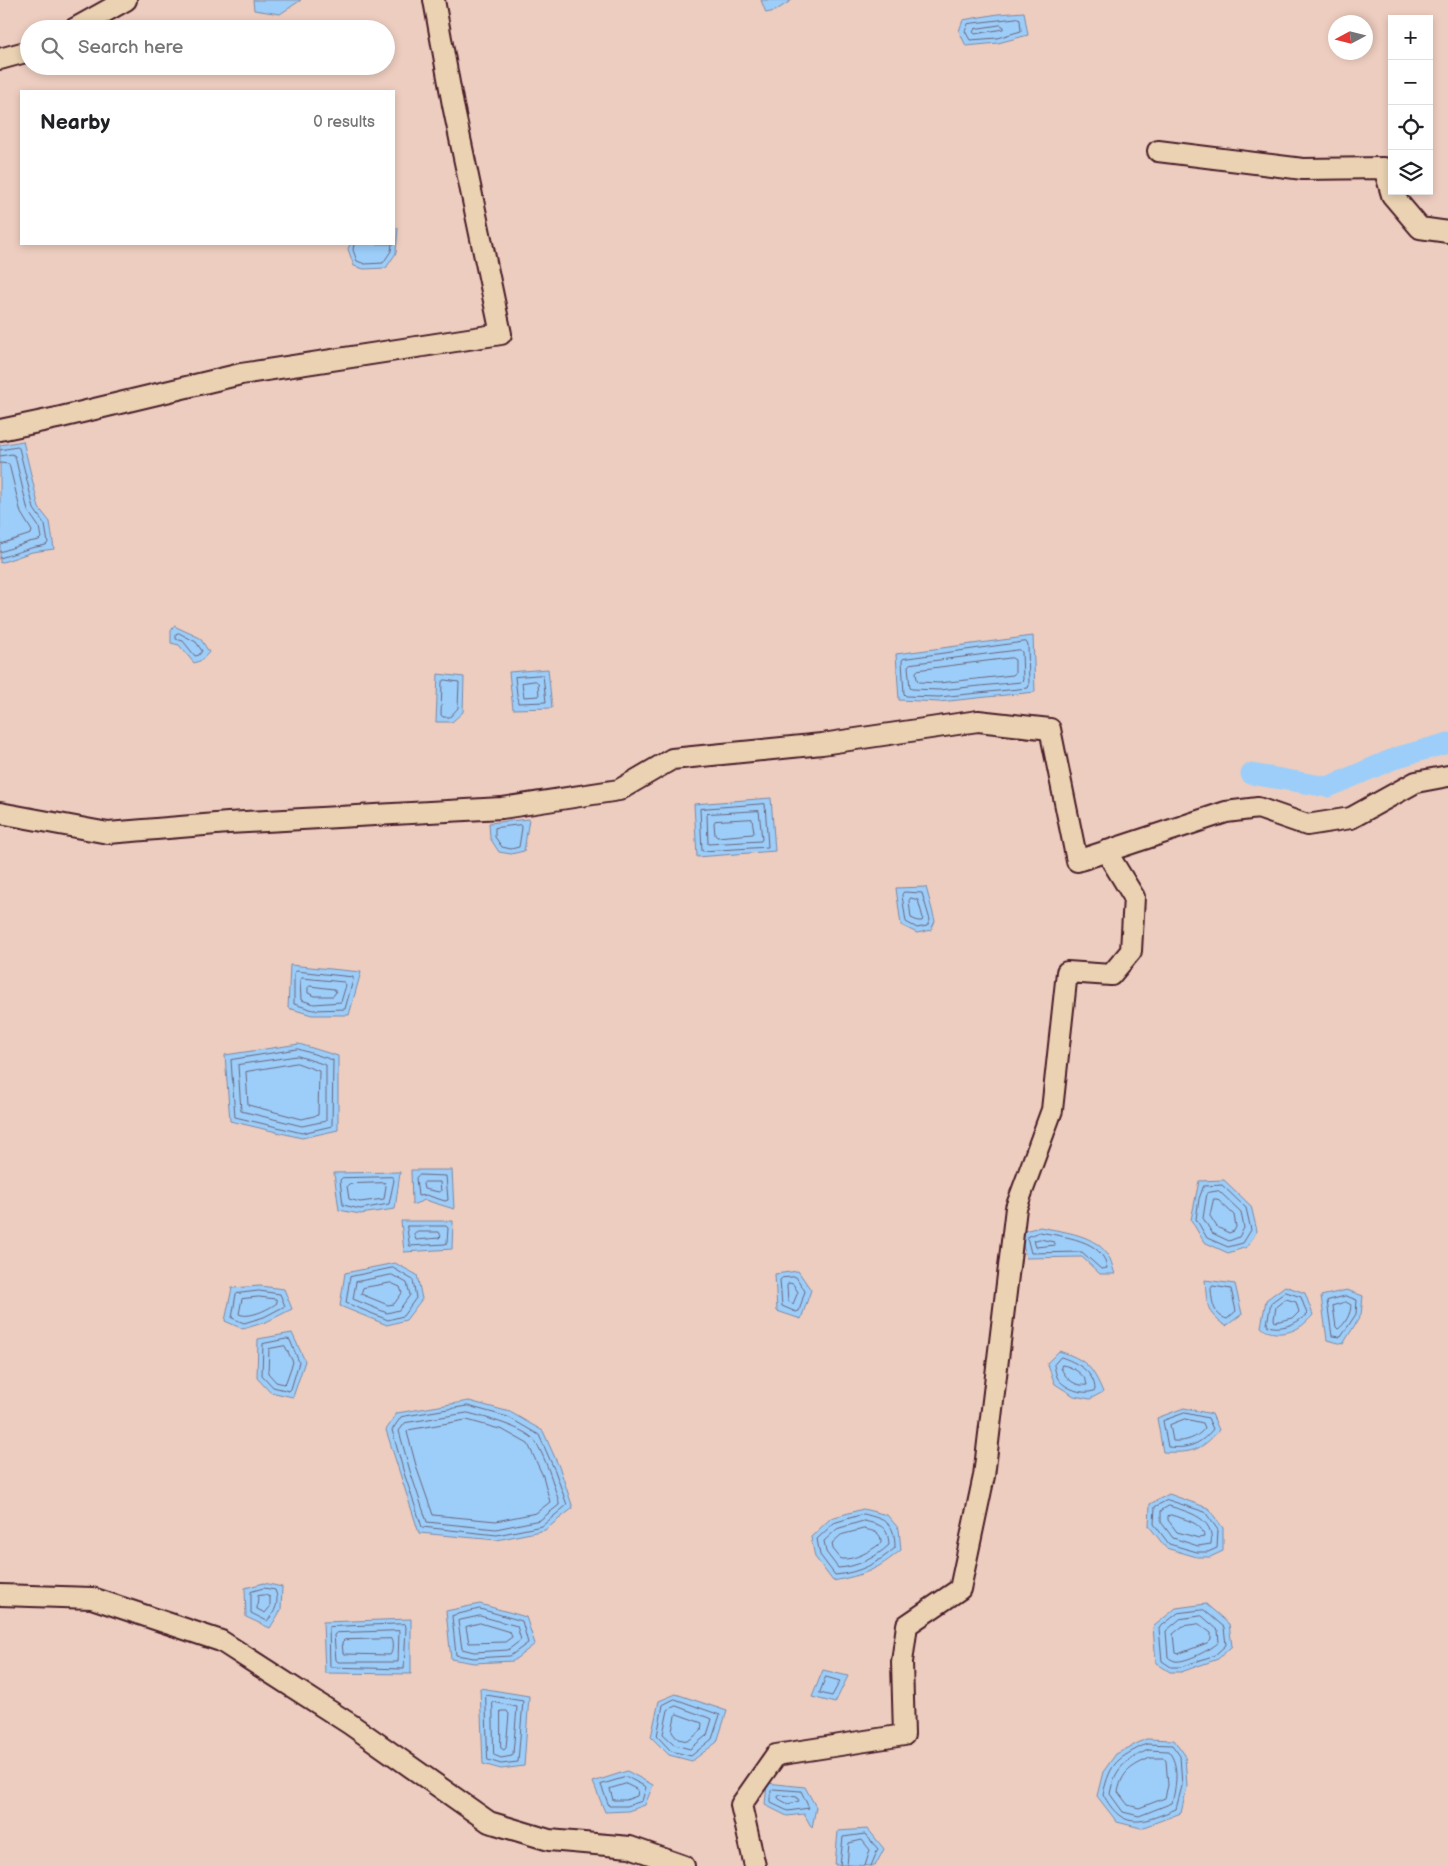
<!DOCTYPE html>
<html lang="en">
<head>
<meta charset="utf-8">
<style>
  :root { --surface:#fff; --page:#f6f6f6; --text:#202124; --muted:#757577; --line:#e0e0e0 }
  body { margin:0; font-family:"Balsamiq Sans",sans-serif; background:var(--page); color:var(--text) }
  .controls { position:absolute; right:15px; top:15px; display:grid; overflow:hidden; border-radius:0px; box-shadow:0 2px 8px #0003 }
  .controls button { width:45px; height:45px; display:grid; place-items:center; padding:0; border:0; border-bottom:1px solid var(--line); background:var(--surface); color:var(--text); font:25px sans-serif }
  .compass { position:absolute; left:1328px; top:15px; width:45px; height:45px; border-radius:50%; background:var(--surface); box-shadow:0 2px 8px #0003; rotate:263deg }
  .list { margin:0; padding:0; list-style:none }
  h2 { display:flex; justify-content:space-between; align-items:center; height:65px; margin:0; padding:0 20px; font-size:21px }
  h2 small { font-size:16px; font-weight:400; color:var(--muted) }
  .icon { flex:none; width:28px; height:28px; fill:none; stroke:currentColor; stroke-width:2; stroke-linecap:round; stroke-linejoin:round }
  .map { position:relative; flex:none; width:1448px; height:1866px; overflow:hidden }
  .search { position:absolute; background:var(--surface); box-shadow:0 2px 8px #0003; left:20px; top:20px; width:375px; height:55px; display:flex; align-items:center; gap:12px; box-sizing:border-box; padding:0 18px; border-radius:28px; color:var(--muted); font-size:19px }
  .panel { position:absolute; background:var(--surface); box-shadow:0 2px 8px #0003; left:20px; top:90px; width:375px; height:155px; border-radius:0px }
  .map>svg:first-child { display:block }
</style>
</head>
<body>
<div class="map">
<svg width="1448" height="1866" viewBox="0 0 1448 1866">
  <rect width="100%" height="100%" fill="#edcdbf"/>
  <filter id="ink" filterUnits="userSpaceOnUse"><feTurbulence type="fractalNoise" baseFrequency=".02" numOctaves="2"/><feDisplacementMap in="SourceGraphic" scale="10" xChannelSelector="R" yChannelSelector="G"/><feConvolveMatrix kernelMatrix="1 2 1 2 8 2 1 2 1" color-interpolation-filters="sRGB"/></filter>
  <g filter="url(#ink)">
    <g fill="#9ccef9" stroke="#7b88a7">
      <path d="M 253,0 L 301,0 L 280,14 L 254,10 Z"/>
      <path d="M 761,0 L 792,0 L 775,11 L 766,13 Z"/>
      <path d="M 1024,12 L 1028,35 L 998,43 L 966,46 L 959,31 L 963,20 L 998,14 Z"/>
      <path d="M 394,227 L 398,228 L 396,253 L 386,268 L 364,269 L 354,266 L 348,249 L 350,244 L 394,244 Z"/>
      <path d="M 23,441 L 39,508 L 50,522 L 54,549 L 32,552 L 0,563 L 0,445 Z"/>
      <path d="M 174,626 L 200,638 L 209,652 L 202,660 L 194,663 L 179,645 L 171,643 L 171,631 Z"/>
      <path d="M 1033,636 L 1035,692 L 939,702 L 899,700 L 896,654 Z"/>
      <path d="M 548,669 L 552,708 L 513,709 L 509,672 Z"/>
      <path d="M 438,674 L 464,677 L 463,712 L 452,722 L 436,722 Z"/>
      <path d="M 771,798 L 775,851 L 697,857 L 694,804 Z"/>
      <path d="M 529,819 L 524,851 L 511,854 L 499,852 L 490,838 L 489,823 Z"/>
      <path d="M 926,887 L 935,921 L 931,930 L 917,933 L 901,925 L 896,888 Z"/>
      <path d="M 290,965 L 361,972 L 349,1015 L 312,1015 L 288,1008 Z"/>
      <path d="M 299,1044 L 338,1056 L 338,1130 L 302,1138 L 230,1121 L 225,1055 Z"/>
      <path d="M 411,1170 L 452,1170 L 454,1209 L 425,1200 L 412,1205 Z"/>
      <path d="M 400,1172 L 395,1209 L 360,1214 L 339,1210 L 334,1173 Z"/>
      <path d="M 1224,1180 L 1251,1206 L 1257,1231 L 1247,1247 L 1228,1253 L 1204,1242 L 1191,1220 L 1199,1181 Z"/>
      <path d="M 401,1221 L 453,1221 L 452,1249 L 404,1252 Z"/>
      <path d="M 1040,1227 C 1063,1232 1098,1234 1110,1259 C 1112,1263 1113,1269 1115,1274 L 1100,1274 L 1082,1257 L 1026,1258 L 1020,1232 Z"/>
      <path d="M 395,1263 L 417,1275 L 422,1299 L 406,1320 L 387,1325 L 340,1306 L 345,1273 Z"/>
      <path d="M 798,1271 L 811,1290 L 801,1319 L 777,1311 L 775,1274 Z"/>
      <path d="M 1205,1280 L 1235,1284 L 1242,1314 L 1226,1326 C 1205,1313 1207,1302 1205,1280 Z"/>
      <path d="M 260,1286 L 284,1289 L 292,1309 L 266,1322 L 243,1329 L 225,1321 L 232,1288 Z"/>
      <path d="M 1285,1286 L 1305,1293 L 1313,1315 C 1309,1319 1304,1325 1298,1328 C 1288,1334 1270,1336 1261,1327 L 1266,1300 Z"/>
      <path d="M 1347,1290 L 1363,1296 L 1361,1315 L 1343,1344 L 1327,1340 L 1321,1296 Z"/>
      <path d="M 292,1333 L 305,1361 L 293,1397 L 270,1392 L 257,1378 L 258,1339 Z"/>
      <path d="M 1059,1351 C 1086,1360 1092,1366 1103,1392 L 1090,1399 L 1074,1396 L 1055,1384 L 1047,1363 Z"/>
      <path d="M 469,1401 L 510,1412 L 543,1431 L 560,1469 L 573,1508 L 545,1530 L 497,1540 L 419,1533 L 386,1430 L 397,1413 Z"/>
      <path d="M 1184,1408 L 1212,1414 L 1219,1430 C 1200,1452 1191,1453 1163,1452 L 1157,1418 Z"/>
      <path d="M 1169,1494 L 1208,1508 L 1223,1528 L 1223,1551 L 1210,1557 L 1197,1557 L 1166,1548 L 1149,1526 L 1150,1504 Z"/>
      <path d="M 863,1509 L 887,1515 L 899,1529 L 901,1550 C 877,1570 864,1575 833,1581 L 815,1557 L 811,1537 L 831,1518 Z"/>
      <path d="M 264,1583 L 282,1587 L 281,1610 L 270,1628 L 246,1617 L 245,1588 Z"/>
      <path d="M 480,1604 L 526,1617 L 535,1644 L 513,1661 L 474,1663 L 451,1659 L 446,1611 Z"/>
      <path d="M 1206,1604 L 1229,1624 L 1232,1646 L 1218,1659 L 1181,1672 L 1170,1672 L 1156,1663 L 1153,1627 L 1176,1608 Z"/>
      <path d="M 411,1619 L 411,1674 L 325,1673 L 323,1622 Z"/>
      <path d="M 823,1670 L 848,1676 L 835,1703 L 812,1697 Z"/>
      <path d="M 480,1688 L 529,1696 L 524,1766 L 501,1769 L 483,1764 Z"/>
      <path d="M 676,1694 L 727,1711 L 717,1742 L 692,1761 L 669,1755 L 651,1737 L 659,1701 Z"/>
      <path d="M 1146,1739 L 1174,1740 L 1185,1755 L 1187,1787 L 1181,1813 L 1141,1828 L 1117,1822 L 1097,1796 L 1103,1772 L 1116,1754 Z"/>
      <path d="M 627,1771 L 653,1785 L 645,1805 L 628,1811 L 605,1812 L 593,1782 Z"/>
      <path d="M 767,1783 L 805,1787 L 816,1807 L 812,1828 L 804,1814 L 787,1816 L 765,1805 Z"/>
      <path d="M 868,1829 L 884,1849 L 875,1866 C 862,1866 849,1864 835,1865 L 838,1831 Z"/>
    </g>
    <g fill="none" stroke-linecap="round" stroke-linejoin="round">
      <g stroke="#6b657d" stroke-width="1">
        <path d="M 1018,18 L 1020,20 L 1021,31 L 997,38 L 970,40 L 965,31 L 968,24 Z"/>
        <path d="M 1001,25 L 1004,27 L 1003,29 L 975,34 L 973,32 L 975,29 Z"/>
        <path d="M 354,244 L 353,250 L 357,261 L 365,264 L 383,263 L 391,251 L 392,244"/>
        <path d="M 0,450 L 17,447 L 19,448 L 34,509 L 45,525 L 48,543 L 46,545 L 31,548 L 0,558"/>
        <path d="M 0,456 L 12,454 L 15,456 L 28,511 L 39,527 L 41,538 L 39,540 L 29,542 L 0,552"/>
        <path d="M 0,463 L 9,464 L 21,513 L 32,531 L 31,534 L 0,544"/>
        <path d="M 179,633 L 196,642 L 202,651 L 199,655 L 195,656 L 183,641 L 176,639 L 176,634 Z"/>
        <path d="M 1026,642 L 1028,645 L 1029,685 L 1028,688 L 939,697 L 906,696 L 904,694 L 902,661 L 903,659 Z"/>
        <path d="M 1020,650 L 1022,652 L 1023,680 L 1021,682 L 939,690 L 912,689 L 910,688 L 908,666 L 910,664 Z"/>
        <path d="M 1012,658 L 1015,660 L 1015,673 L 1013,675 L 939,683 L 919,682 L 917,680 L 916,672 L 918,670 Z"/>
        <path d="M 543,675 L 546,702 L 518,703 L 515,677 Z"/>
        <path d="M 445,680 L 459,682 L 458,708 L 450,717 L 443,717 L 441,715 L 442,682 Z"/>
        <path d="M 536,681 L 538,683 L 539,696 L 524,697 L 522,683 Z"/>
        <path d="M 765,804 L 768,847 L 702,851 L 700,809 Z"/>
        <path d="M 759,811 L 762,839 L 761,841 L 708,844 L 707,814 Z"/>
        <path d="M 752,819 L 754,832 L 753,834 L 717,837 L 715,835 L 714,823 L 715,821 Z"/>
        <path d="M 520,825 L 522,828 L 519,847 L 511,849 L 502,847 L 495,837 L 495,828 Z"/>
        <path d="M 904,892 L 922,893 L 930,920 L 927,926 L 917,928 L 906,922 L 902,895 Z"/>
        <path d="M 911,898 L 918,900 L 923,918 L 922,921 L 918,921 L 911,918 L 909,901 Z"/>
        <path d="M 296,971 L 353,977 L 353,980 L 345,1009 L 313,1010 L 294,1004 L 294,974 Z"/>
        <path d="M 302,978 L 344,982 L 346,985 L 341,1002 L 314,1004 L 301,1000 L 300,980 Z"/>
        <path d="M 310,986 L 334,989 L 336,992 L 333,996 L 315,996 L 308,993 L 308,988 Z"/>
        <path d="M 298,1049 L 333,1060 L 332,1126 L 302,1133 L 235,1117 L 231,1060 Z"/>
        <path d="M 298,1056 L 326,1065 L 326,1121 L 302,1126 L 241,1111 L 238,1065 Z"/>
        <path d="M 297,1063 L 319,1071 L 318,1115 L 302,1119 L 248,1105 L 246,1072 Z"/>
        <path d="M 419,1175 L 446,1176 L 448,1200 L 445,1201 L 426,1195 L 418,1196 L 416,1178 Z"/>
        <path d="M 392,1177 L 394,1180 L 389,1204 L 360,1209 L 343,1205 L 340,1180 L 342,1178 Z"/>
        <path d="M 425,1182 L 440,1182 L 441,1191 L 439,1192 L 424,1189 L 423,1184 Z"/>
        <path d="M 385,1183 L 386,1186 L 384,1199 L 360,1202 L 349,1199 L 347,1186 L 349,1184 Z"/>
        <path d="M 1204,1186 L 1222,1185 L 1246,1208 L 1251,1230 L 1243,1243 L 1228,1247 L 1207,1238 L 1196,1219 L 1199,1199 Z"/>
        <path d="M 1219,1191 L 1241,1212 L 1244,1228 L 1239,1237 L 1229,1241 L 1212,1233 L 1203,1218 L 1207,1193 Z"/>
        <path d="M 1214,1199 L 1217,1199 L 1234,1215 L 1236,1227 L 1234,1231 L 1229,1233 L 1217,1227 L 1210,1216 Z"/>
        <path d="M 407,1226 L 446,1226 L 448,1228 L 447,1243 L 445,1244 L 410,1246 Z"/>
        <path d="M 416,1232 L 439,1232 L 441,1236 L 439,1238 L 416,1240 L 414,1234 Z"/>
        <path d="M 1040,1232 C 1063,1237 1103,1239 1107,1268 L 1101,1269 L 1082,1252 L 1031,1253 L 1027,1237 Z"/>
        <path d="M 1040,1239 L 1054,1242 L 1056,1245 L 1036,1247 L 1034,1241 Z"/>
        <path d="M 393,1268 L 413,1280 L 416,1298 L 403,1316 L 388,1320 L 346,1303 L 350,1277 Z"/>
        <path d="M 392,1275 L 407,1283 L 410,1295 L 399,1310 L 387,1313 L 353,1299 L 356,1282 Z"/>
        <path d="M 796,1277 L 805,1291 L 799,1311 L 796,1312 L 782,1306 L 780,1280 L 782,1278 Z"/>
        <path d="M 391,1283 L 400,1287 L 402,1293 L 394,1304 L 388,1305 L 361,1294 L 363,1288 Z"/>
        <path d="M 789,1283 L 793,1284 L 798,1292 L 793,1304 L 788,1301 L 787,1286 Z"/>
        <path d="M 1213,1286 L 1231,1289 L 1236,1311 L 1227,1319 C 1213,1315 1212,1301 1211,1289 Z"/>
        <path d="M 259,1291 L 280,1294 L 285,1306 L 264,1317 L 244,1323 L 232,1318 L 236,1294 Z"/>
        <path d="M 1286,1292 L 1301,1297 L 1307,1314 C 1296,1324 1283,1330 1268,1326 L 1267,1324 L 1271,1303 Z"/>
        <path d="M 1346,1296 L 1357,1300 L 1356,1314 L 1341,1337 L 1332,1336 L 1327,1301 Z"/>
        <path d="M 259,1297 L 276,1299 L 277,1303 C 269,1309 249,1319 239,1314 L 242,1299 Z"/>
        <path d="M 1286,1299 L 1296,1302 L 1299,1312 L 1293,1318 L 1275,1322 L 1274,1319 L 1276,1307 Z"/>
        <path d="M 1346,1302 L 1351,1305 C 1351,1313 1345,1325 1338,1329 L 1336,1327 L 1333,1306 Z"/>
        <path d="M 287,1339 L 290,1340 L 299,1362 L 291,1389 L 289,1391 L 273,1387 L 262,1375 L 263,1344 Z"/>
        <path d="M 285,1346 L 293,1362 L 286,1382 L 284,1384 L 276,1382 L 268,1373 L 269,1349 Z"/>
        <path d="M 1061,1357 C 1076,1362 1095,1372 1095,1390 C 1085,1396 1066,1389 1059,1380 C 1056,1377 1055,1369 1054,1365 Z"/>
        <path d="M 1062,1365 C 1072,1366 1086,1375 1087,1385 C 1075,1387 1065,1378 1061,1368 Z"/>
        <path d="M 468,1406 L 508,1417 L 539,1435 L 555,1471 L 567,1505 L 542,1526 L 497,1535 L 422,1527 L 404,1473 L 392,1430 L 401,1417 Z"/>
        <path d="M 468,1413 C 484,1417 526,1428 535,1441 C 546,1458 553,1483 559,1502 L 559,1505 L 540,1520 L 496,1529 L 427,1522 L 410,1471 L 399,1431 L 405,1423 Z"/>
        <path d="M 1185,1413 L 1208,1418 L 1213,1429 C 1200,1445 1188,1449 1168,1447 L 1163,1421 Z"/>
        <path d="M 1185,1419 L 1203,1423 L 1205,1428 C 1197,1438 1186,1442 1173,1441 L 1170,1425 Z"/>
        <path d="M 467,1420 L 503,1430 L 528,1444 L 543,1476 L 550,1502 L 536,1513 L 496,1521 L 433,1515 L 417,1469 L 407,1432 L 409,1430 Z"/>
        <path d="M 1168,1500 L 1205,1512 L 1218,1530 L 1217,1548 L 1208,1552 L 1197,1552 L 1169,1544 L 1154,1524 L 1155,1507 Z"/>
        <path d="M 1169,1506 C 1189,1512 1215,1518 1211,1544 L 1198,1546 L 1173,1538 L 1161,1522 L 1161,1511 Z"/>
        <path d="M 864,1514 C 886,1520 895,1522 895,1548 C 878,1563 859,1573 835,1575 L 820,1555 L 817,1539 L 834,1523 Z"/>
        <path d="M 1171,1515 C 1183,1519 1203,1522 1204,1537 L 1199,1538 L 1177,1532 L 1168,1520 L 1168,1516 Z"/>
        <path d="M 864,1521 C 881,1525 888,1526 889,1545 C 875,1558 857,1567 838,1568 L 826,1552 L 824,1541 L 837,1529 Z"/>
        <path d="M 864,1529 C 873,1531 882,1532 881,1543 C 869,1552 855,1560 841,1559 L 833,1549 L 832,1543 L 841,1535 Z"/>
        <path d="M 264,1588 L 275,1590 C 280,1601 275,1613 267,1621 L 251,1613 L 251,1592 Z"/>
        <path d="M 265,1595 L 270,1597 L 270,1607 L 265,1613 L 257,1609 L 258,1596 Z"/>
        <path d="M 480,1609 L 522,1621 L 528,1643 L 510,1656 L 474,1658 L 456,1655 L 452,1616 Z"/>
        <path d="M 1204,1610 L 1224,1627 L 1226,1645 L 1215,1655 L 1181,1667 L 1171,1667 L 1162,1661 L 1159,1628 L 1178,1613 Z"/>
        <path d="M 480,1616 L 517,1626 L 521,1640 L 508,1650 L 474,1652 L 462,1649 L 458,1621 Z"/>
        <path d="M 1202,1616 L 1218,1630 L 1219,1642 C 1212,1649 1185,1663 1175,1661 C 1172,1660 1170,1659 1168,1657 L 1166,1631 L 1180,1619 Z"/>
        <path d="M 480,1623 L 510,1632 L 512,1637 L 505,1642 L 469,1643 L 466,1627 Z"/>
        <path d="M 405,1624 L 406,1627 L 404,1669 L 330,1667 L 329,1627 Z"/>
        <path d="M 1199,1624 L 1211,1633 L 1211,1639 L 1207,1643 L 1178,1654 L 1175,1653 L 1173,1634 L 1183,1626 Z"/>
        <path d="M 399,1631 L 398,1662 L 338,1662 L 336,1660 L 334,1635 L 336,1633 Z"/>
        <path d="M 391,1639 C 393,1642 393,1652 390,1655 L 345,1654 L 343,1653 L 342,1642 L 344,1640 Z"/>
        <path d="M 826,1677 L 840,1681 L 832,1696 L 820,1693 Z"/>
        <path d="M 486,1695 L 523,1701 L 518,1762 L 501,1764 L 488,1760 Z"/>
        <path d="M 675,1699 L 720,1715 L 712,1739 L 691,1756 L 671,1751 L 657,1736 L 663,1705 Z"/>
        <path d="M 493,1702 L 517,1707 L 513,1754 L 512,1756 L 501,1758 L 494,1755 Z"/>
        <path d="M 676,1706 L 712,1719 L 707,1735 L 690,1749 L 675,1745 L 663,1734 L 668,1710 Z"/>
        <path d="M 501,1711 L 507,1711 L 509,1714 L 506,1748 L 504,1750 L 501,1748 Z"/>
        <path d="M 677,1714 L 702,1723 L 701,1731 L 688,1741 L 678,1739 L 672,1731 L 675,1716 Z"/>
        <path d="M 1146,1744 L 1172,1745 L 1180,1756 L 1182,1786 L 1176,1809 C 1142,1823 1123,1832 1103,1794 C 1111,1761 1117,1759 1146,1744 Z"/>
        <path d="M 1148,1750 L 1168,1751 C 1180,1764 1176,1787 1172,1803 L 1139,1816 L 1123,1812 L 1110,1794 C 1115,1767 1125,1761 1148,1750 Z"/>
        <path d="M 1150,1758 L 1164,1758 L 1166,1761 L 1168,1785 L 1165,1798 L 1139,1808 L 1128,1805 L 1118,1792 C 1122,1771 1132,1766 1150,1758 Z"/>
        <path d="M 627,1777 L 646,1787 L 642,1801 L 627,1806 L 609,1806 L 601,1785 Z"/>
        <path d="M 626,1784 L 638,1790 L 637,1796 L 626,1800 L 613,1800 L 610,1789 Z"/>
        <path d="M 773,1789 L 801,1791 L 809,1808 L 788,1811 L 771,1803 L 771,1791 Z"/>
        <path d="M 781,1795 L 797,1797 L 799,1801 L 788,1804 L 779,1799 L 778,1797 Z"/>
        <path d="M 840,1866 L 843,1837 L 865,1834 L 878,1849 L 871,1866"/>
        <path d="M 847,1866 L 849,1843 L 862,1840 L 870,1850 L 865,1866"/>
      </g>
      <path stroke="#9ccef9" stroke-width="21" d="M 1251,774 L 1328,787 L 1398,757 L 1448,743"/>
      <g stroke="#4a1f2b" stroke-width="24">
        <g id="minor">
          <path d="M 74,29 L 126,0"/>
          <path d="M 0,59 L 29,51"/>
          <path d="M 1158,151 L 1303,169 L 1384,168 L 1392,195 L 1420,228 L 1448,232"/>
          <path d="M 0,430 L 57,418 L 241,374 L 501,334 L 453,105 L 434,0"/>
          <path d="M 0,813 L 108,833 L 228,823 L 502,808 L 619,790 L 672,759 L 822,744 L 978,721 L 1050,729 L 1077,861 L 1226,812 L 1258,808 L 1307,825 L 1351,818 L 1416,782 L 1448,776"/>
          <path d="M 0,1595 L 92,1598 L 221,1641 L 350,1724 L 489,1822 L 549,1840 L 630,1847 L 684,1866"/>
          <path d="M 755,1866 L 741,1805 L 776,1755 L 904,1735 L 902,1662 L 907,1625 L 960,1589 L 984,1476 L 1016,1208 L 1052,1110 L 1067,972 L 1111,975 L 1131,951 L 1134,897 L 1106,851"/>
        </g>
      </g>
      <use href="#minor" stroke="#ead2b2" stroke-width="20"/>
    </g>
  </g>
</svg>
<div class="controls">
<button>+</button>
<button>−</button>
<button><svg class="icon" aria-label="locate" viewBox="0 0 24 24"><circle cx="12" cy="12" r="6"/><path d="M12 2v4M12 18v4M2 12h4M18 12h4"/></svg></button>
<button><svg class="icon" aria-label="layers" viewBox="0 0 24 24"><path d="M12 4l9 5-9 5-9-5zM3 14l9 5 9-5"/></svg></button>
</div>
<svg class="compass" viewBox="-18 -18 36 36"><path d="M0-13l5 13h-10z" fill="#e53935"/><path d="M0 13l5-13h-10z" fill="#757577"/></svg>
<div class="search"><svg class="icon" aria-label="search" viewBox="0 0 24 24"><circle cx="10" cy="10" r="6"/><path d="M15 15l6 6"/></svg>Search here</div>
<section class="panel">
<h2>Nearby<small>0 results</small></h2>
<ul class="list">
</ul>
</section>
</div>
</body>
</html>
